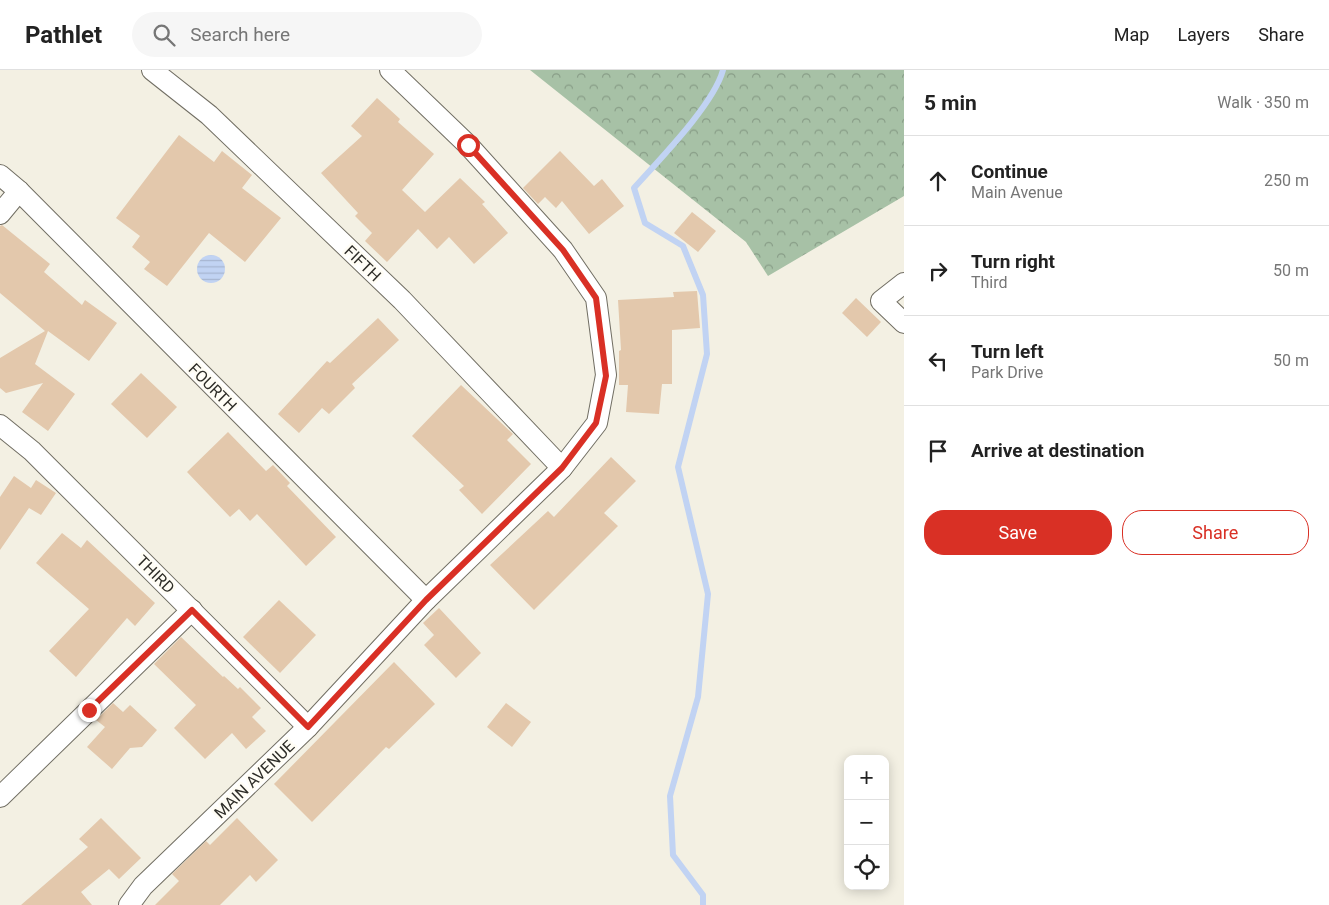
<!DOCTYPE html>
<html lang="en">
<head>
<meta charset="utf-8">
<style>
  :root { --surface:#fff; --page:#f6f6f6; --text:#222; --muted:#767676; --line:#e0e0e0; --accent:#d93025 }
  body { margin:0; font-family:Roboto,sans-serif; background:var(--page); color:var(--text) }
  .controls { position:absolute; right:15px; bottom:15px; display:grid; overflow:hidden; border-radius:10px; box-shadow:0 2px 12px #0003 }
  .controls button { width:45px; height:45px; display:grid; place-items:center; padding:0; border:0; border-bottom:1px solid var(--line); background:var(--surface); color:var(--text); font:25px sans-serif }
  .stop { position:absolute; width:15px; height:15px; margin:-11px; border:4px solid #d93025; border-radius:50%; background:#fff }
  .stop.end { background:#d93025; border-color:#fff; box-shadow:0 1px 5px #0008 }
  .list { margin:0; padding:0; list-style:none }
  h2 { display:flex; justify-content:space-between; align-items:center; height:65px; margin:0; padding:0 20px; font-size:21px }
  h2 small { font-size:16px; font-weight:400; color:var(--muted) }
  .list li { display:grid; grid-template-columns:32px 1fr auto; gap:15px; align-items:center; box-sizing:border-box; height:90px; padding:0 20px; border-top:1px solid var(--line) }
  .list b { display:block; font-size:19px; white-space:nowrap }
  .list p { margin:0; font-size:16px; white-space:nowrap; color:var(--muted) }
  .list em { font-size:16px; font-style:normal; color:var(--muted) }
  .actions { display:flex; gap:10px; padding:15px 20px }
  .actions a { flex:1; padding:11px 0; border:1px solid var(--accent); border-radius:20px; text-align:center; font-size:18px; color:var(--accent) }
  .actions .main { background:var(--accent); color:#fff }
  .icon { flex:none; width:28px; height:28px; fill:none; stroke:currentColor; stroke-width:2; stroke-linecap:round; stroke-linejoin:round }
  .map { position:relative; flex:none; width:904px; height:835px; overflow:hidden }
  header { display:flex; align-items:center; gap:30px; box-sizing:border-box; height:70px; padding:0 25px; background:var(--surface); border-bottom:1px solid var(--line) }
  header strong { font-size:24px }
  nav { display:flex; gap:28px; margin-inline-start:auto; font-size:18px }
  .search { width:350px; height:45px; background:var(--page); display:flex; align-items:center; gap:12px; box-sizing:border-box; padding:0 18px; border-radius:28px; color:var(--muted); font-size:19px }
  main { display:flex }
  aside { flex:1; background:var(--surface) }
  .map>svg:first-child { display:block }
</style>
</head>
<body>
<header>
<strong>Pathlet</strong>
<div class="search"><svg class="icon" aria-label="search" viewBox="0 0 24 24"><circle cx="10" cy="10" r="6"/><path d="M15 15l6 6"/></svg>Search here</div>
<nav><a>Map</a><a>Layers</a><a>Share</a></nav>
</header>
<main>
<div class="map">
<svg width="904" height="835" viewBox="0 0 904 835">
  <defs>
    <pattern id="forest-crowns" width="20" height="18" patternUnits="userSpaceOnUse" patternTransform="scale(1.25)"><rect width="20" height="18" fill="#a7c1a6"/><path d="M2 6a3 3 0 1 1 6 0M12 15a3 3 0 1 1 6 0" fill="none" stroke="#889d87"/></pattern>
    <pattern id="water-rules" width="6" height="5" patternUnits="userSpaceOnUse" patternTransform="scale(1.25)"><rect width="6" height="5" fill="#c1d3f3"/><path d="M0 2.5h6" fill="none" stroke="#a6b5d0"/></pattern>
  </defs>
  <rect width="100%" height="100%" fill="#f3f0e3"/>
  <path fill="url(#forest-crowns)" d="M 530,0 L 904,0 L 904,126 L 768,206 L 746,172 Z"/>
  <circle fill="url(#water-rules)" cx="211" cy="199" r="14"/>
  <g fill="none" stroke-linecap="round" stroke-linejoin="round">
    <path stroke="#c1d3f3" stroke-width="6" d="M 703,835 L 703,825 L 673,785 L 670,726 L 698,627 L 708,524 L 678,397 L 707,284 L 703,225 L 683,176 L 645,153 L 634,118 C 659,90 714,34 723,0"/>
  </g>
  <g fill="#e3c8ac">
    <path d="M 377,28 L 400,49 L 398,52 L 434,84 L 402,120 L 425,142 L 460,108 L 485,132 L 482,134 L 508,163 L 474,194 L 449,167 L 437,179 L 418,159 L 387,192 L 365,171 L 372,163 L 355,146 L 358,143 L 321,103 L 362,66 L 351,56 Z"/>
    <path d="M 179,65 L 214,92 L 222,81 L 252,105 L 242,118 L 281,148 L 245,192 L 209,163 L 167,216 L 144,199 L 150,192 L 132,177 L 140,166 L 116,148 Z"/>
    <path d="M 560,81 L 594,116 L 602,109 L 624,136 L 589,164 L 562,131 L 556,138 L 545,127 L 538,134 L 523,118 Z"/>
    <path d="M 692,142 L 716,161 L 698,182 L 674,163 Z"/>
    <path d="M 2,155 L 50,194 L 44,202 L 82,235 L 85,230 L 117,253 L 89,291 L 48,261 L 35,294 L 75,324 L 48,361 L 22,342 L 43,313 L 6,323 L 0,318 L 0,288 L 45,261 L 0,223 L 0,156 Z"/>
    <path d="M 697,221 L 700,258 L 672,260 L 672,314 L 662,314 L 659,344 L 626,342 L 628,315 L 619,315 L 619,281 L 621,280 L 618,230 L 674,227 L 673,222 Z"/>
    <path d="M 856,228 L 881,252 L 867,267 L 842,243 Z"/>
    <path d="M 378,248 L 399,270 L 352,314 L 355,318 L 329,344 L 322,338 L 299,363 L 278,344 L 327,291 L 330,293 Z"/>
    <path d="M 141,303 L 177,337 L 147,368 L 111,334 Z"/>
    <path d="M 461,315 L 513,364 L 507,370 L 531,394 L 482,444 L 459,420 L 464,416 L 412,366 Z"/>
    <path d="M 228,362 L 266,401 L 273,395 L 290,413 L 287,416 L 336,467 L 306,496 L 257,444 L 250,451 L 239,439 L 230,447 L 187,402 Z"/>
    <path d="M 611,387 L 636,411 L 604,443 L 618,456 L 534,540 L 490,495 L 548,441 L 554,447 Z"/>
    <path d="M 14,406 L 31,418 L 36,410 L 56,423 L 41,445 L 29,438 L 0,480 L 0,427 Z"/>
    <path d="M 62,463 L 81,478 L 87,470 L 155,533 L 135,556 L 127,548 L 76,607 L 49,581 L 89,539 L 36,493 Z"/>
    <path d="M 279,530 L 316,565 L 280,603 L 243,567 Z"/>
    <path d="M 439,538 L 481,583 L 456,608 L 424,575 L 434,565 L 423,553 Z"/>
    <path d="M 181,567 L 223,607 L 224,606 L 238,619 L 240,617 L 261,638 L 252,647 L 266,661 L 246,679 L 232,663 L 205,689 L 174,658 L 196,635 L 154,594 Z"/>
    <path d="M 394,592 L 435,634 L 389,679 L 386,677 L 312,752 L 274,714 Z"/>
    <path d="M 113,633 L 123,642 L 130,635 L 157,660 L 142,677 L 130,678 L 112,699 L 87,677 L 105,657 L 96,650 Z"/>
    <path d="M 506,633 L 531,652 L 512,677 L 487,657 Z"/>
    <path d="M 101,748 L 141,788 L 119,809 L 109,799 L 81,822 L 92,835 L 21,835 L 88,777 L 79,769 Z"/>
    <path d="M 237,748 L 278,790 L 256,812 L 250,805 L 220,835 L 155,835 L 179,811 L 172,804 L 206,771 L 210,775 Z"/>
  </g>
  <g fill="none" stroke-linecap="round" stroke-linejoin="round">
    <g stroke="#716e63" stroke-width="22">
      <g id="street">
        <path d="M 152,0 L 209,45 L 402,230 L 562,398"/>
        <path d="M 0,105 L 19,121 L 426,530"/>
        <path d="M 0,144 L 19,121"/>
        <path d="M 904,213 L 881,231 L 904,253"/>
        <path d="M 0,355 L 32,381 L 308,657"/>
        <path d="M 0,727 L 192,540"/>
        <path d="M 129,835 L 143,816 L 308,657 L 426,530 L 562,398 L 597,353 L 606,305 L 596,228 L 563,180 L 468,75 L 390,0"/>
      </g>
    </g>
    <use href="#street" stroke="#fff" stroke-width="20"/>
  </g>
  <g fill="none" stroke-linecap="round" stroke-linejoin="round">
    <path stroke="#d93025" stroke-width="6" d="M 89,640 L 192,540 L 308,657 L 426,530 L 562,398 L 596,353 L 606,306 L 596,228 L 563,180 L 468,75"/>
  </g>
  <g text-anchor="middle" stroke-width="5" stroke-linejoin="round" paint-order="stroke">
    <g font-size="16" fill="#2e2d28" stroke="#fffdf5">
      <text transform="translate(363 193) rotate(44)" y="6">FIFTH</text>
      <text transform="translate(213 317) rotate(45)" y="6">FOURTH</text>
      <text transform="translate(156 504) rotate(45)" y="6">THIRD</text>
      <text transform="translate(254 709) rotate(-44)" y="6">MAIN AVENUE</text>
    </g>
  </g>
</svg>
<div class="controls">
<button>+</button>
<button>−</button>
<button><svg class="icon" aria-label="locate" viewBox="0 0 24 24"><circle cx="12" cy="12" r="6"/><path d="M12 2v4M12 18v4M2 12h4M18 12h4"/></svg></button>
</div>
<div class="stop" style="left:468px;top:75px"></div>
<div class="stop end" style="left:89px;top:640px"></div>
</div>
<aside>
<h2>5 min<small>Walk · 350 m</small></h2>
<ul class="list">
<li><svg class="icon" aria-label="ahead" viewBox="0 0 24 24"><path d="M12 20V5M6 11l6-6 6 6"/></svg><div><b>Continue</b><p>Main Avenue</p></div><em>250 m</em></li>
<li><svg class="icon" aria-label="right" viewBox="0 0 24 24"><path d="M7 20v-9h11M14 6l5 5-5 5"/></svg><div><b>Turn right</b><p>Third</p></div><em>50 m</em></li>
<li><svg class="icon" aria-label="left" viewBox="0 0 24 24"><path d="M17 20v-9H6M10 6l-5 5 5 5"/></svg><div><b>Turn left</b><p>Park Drive</p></div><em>50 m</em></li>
<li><svg class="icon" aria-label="arrive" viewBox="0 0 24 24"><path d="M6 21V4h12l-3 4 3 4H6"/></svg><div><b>Arrive at destination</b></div></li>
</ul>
<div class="actions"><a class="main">Save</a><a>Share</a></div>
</aside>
</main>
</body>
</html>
